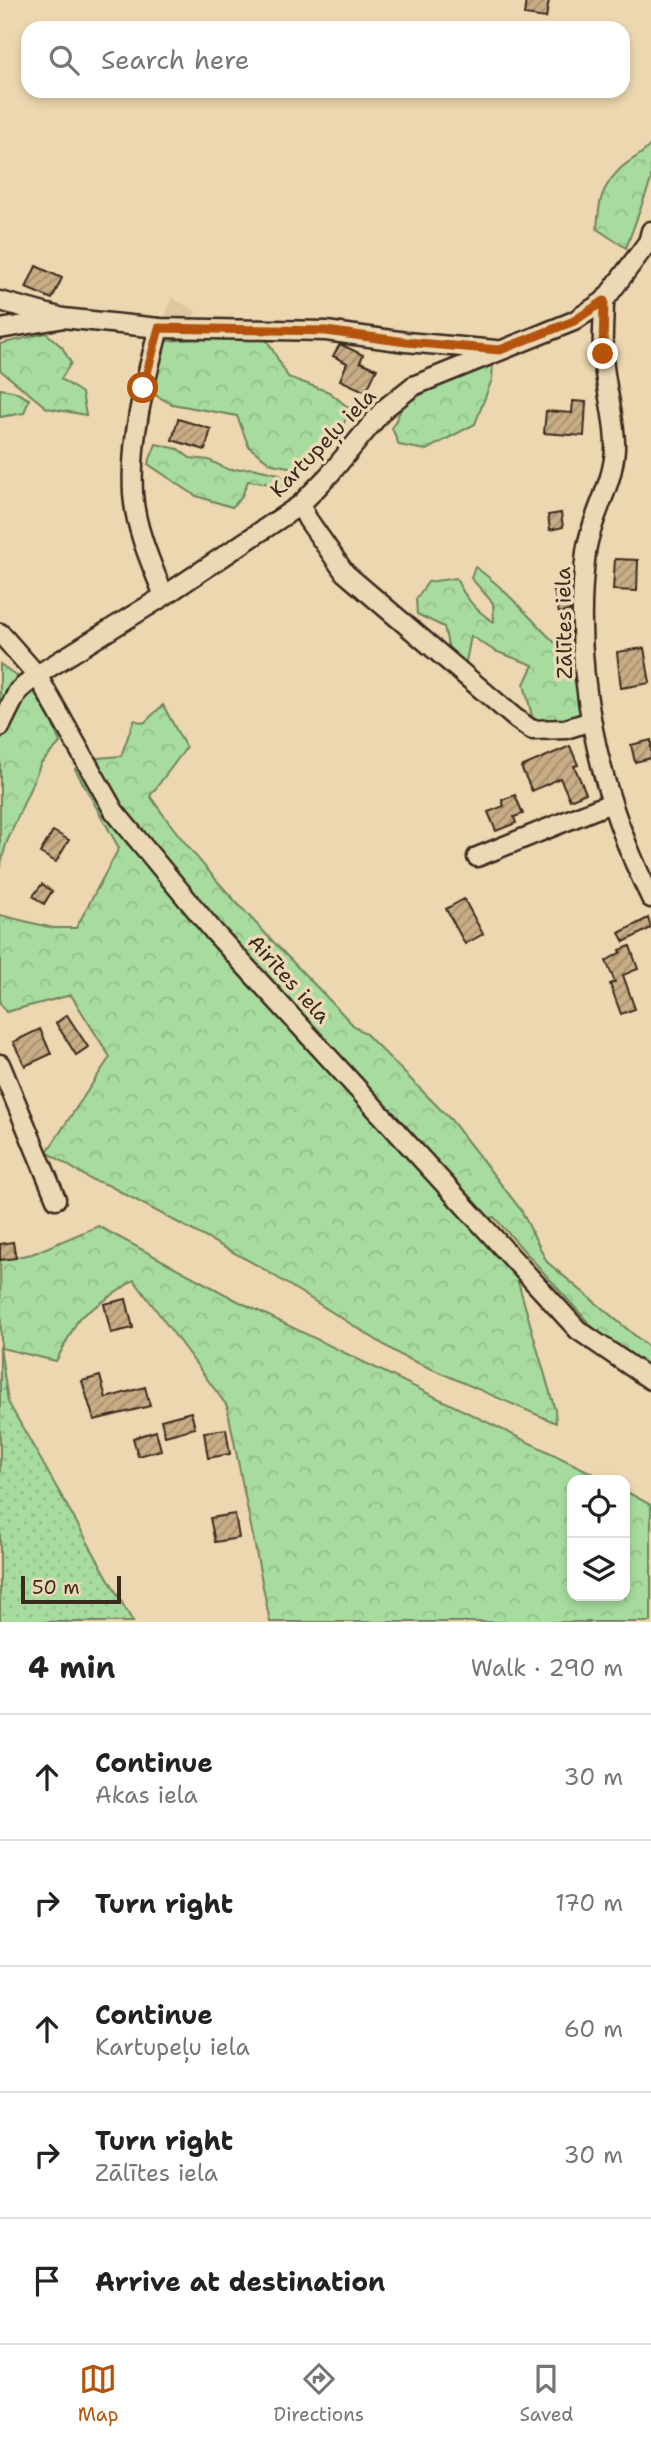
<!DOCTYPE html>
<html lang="en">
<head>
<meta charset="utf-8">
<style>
  :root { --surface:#fff; --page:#f2f2f2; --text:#222; --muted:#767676; --line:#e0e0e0; --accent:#b45309 }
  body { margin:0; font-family:"Shantell Sans",sans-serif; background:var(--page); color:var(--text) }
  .controls { position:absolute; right:21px; bottom:21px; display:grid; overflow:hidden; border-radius:14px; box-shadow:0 4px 10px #0003 }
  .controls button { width:63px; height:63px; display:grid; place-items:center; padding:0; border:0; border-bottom:2px solid var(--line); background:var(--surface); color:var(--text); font:35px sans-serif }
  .scale { position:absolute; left:21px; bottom:18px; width:100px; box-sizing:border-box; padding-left:7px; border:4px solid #3b2a1e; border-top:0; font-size:19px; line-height:24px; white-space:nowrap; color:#3b2a1e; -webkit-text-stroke:5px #ebd9b6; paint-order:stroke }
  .stop { position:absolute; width:21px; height:21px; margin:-16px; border:5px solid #b45309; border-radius:50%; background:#fff }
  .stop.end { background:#b45309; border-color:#fff; box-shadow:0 2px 7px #0008 }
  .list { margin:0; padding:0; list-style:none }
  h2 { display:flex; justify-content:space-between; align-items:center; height:91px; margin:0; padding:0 28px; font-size:30px }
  h2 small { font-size:23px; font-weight:400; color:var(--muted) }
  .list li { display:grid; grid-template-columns:46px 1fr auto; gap:21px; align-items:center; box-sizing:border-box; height:126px; padding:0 28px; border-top:2px solid var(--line) }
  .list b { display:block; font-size:26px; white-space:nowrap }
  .list p { margin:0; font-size:23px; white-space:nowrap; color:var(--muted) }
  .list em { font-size:23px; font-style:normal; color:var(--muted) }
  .icon { flex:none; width:38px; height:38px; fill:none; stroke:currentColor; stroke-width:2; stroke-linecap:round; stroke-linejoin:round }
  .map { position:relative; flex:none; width:651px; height:1622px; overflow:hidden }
  .search { position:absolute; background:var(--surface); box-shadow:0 4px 10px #0003; left:21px; right:21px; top:21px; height:77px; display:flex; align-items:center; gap:18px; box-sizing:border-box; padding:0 24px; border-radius:21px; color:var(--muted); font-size:26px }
  .sheet { height:721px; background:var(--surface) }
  nav { display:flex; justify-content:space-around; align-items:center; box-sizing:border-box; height:98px; border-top:2px solid var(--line); background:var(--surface); font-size:19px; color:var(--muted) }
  nav a { display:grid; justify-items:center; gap:4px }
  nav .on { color:var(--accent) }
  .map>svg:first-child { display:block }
</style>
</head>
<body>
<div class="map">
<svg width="651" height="1622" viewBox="0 0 651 1622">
  <defs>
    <pattern id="grass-dots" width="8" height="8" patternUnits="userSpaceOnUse" patternTransform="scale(1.75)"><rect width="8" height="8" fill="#a7dc9e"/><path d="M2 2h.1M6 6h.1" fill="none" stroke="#91bd88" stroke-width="1.8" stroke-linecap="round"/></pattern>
    <pattern id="forest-crowns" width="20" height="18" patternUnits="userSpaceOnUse" patternTransform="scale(1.75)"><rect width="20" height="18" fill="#a7dc9e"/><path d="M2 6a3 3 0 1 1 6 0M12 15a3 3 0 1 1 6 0" fill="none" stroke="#91bd88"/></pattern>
    <pattern id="building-hatch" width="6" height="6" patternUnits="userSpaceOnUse" patternTransform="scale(1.75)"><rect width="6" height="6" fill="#c8ad86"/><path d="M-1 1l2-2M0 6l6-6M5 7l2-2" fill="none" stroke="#a48d6d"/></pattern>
  </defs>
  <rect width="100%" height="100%" fill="#ecd7b0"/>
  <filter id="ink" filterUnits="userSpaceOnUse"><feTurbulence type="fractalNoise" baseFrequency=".0143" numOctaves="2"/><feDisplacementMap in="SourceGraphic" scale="14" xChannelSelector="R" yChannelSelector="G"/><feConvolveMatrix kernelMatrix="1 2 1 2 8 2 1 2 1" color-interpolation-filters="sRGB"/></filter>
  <g filter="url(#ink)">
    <path fill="#dec7a0" d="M 171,297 L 196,311 L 192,322 L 165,318 Z"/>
    <path fill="url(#grass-dots)" stroke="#71835e" stroke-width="2" d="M 0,1346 L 8,1402 L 133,1622 L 0,1622 Z"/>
    <g fill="url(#forest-crowns)" stroke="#71835e" stroke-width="2">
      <path d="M 651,144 L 651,180 L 626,248 L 597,229 C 599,202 600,189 621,168 C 631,159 643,155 651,144 Z"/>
      <path d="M 46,333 L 62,347 L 71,363 L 61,379 L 82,393 L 86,415 L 47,408 L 0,370 L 0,344 Z"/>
      <path d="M 264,335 L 288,377 L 329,392 L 350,409 L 342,428 L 305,470 L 272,464 L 249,447 L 237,416 L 172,404 L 149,392 L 165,341 Z"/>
      <path d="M 493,365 L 492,379 L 475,424 L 426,450 L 399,445 L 392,428 L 403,405 L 437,386 Z"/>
      <path d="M 0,389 L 13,391 L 29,399 L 24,413 L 0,417 Z"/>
      <path d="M 156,444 L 178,449 L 190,458 L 209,460 L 229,470 L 252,468 L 279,474 L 290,486 L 283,490 L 265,483 L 248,481 L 241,498 L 232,507 L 196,496 L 148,464 Z"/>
      <path d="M 475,567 C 515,595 541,634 579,665 L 585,715 L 534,724 L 524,684 L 533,665 L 495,651 L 471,636 L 465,667 L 450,654 L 444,627 L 417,614 L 416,599 L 428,582 L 456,578 C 465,598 476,611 494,622 L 493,603 L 471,578 Z"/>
      <path d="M 0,664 L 40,692 L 60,743 L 41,763 L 6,844 L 0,868 Z"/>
      <path d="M 163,705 L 186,748 L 150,796 C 208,880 284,951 353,1025 L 366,1034 L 451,1120 L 521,1210 L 547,1262 L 651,1349 L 651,1377 L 603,1339 L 494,1217 L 480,1220 L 516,1275 L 555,1410 L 556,1423 L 402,1356 L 257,1265 L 108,1185 L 90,1179 L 47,1152 L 110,1057 L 71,995 L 6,1012 L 0,1003 L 0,915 L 53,928 L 76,928 L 119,848 L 75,769 L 86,759 L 121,756 L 134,720 L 144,723 Z"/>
      <path d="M 98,1226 L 236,1300 L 606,1480 L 572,1480 L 572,1596 L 625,1596 L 625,1491 L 651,1505 L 651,1622 L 270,1622 L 227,1406 L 134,1280 L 79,1318 L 56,1361 L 1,1348 L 0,1260 L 32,1254 Z"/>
    </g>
    <g fill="url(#building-hatch)" stroke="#3b2a1e" stroke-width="2">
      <path d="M 526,0 L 549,0 L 546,18 L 524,15 Z"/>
      <path d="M 36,266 L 62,278 L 52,299 L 26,288 Z"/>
      <path d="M 340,344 L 363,355 L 360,362 L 377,369 L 366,392 L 340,380 L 347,363 L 333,356 Z"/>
      <path d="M 573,401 L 586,402 L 584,436 L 544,433 L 546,411 L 572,413 Z"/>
      <path d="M 178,419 L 211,429 L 205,450 L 172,440 Z"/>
      <path d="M 561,513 L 563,527 L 550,530 L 548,515 Z"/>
      <path d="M 615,559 L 638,560 L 637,591 L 613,590 Z"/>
      <path d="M 565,589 L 570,611 L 559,613 L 554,591 Z"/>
      <path d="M 644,648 L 650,683 L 621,688 L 617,652 Z"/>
      <path d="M 651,740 L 651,758 L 635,762 L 631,745 Z"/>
      <path d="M 570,746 L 578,765 L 574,766 L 586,793 L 570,800 L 560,778 L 532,791 L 521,767 Z"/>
      <path d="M 515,795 L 523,814 L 514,817 L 516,823 L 496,831 L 488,812 L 504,806 L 502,800 Z"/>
      <path d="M 53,831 L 69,840 L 56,862 L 40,853 Z"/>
      <path d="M 42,884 L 52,891 L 44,904 L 33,896 Z"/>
      <path d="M 464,899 L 483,934 L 465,944 L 446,909 Z"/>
      <path d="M 648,918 L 651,928 L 624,942 L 619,933 Z"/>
      <path d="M 630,946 L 638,969 L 623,975 L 635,1009 L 621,1014 L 610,984 L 615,982 L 606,961 L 621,952 L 620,950 Z"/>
      <path d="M 67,1015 L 88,1047 L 76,1055 L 56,1023 Z"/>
      <path d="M 40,1029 L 51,1054 L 25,1066 L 13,1042 Z"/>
      <path d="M 13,1242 L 16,1258 L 0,1260 L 0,1244 Z"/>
      <path d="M 126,1299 L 133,1328 L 111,1333 L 104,1304 Z"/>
      <path d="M 100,1376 L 106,1398 L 145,1387 L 150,1406 L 94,1420 L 82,1381 Z"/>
      <path d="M 191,1412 L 195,1428 L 165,1436 L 161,1420 Z"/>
      <path d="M 226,1429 L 230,1454 L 208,1458 L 204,1432 Z"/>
      <path d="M 156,1431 L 161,1450 L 138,1456 L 133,1438 Z"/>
      <path d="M 235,1514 L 239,1538 L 215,1542 L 210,1518 Z"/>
    </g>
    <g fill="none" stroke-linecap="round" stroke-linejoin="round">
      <g stroke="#3b2a1e" stroke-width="23">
        <g id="minor">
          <path d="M 0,301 L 63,318 L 159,328 L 326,331 L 406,342 L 496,350"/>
          <path d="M 604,301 C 604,318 602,336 603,354 C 604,385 616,418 615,449 C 613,486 591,516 586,552 C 571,670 598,792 651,898"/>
          <path d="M 159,328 C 145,382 130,436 133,493 C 135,528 151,563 164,596"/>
          <path d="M 0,329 L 59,319"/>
          <path d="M 300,505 L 308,520 L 345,573 L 515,718 L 532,730 L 566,729 L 591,721"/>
          <path d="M 0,633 L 37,675 L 114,811 L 215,933 L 578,1330 L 651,1380"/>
          <path d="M 0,727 L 18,691 L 37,675 L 164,596 L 300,505 L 330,474 L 384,409 L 413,386 L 574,321 L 604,301 L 648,242 L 651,231"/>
          <path d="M 477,857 L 611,803"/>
          <path d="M 0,1064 L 56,1199"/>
        </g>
      </g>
      <use href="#minor" stroke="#ebd9b6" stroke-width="18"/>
    </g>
  </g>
  <g fill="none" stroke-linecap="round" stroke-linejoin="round" filter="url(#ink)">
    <path stroke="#b45309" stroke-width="9" d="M 143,388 L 159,328 L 326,331 L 406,342 L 500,350 L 574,321 L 604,301 L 603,354"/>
  </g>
  <g text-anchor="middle" stroke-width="7" stroke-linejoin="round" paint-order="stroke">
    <g font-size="21" fill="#3b2a1e" stroke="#ebd9b6">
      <text transform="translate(323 443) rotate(-46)" y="7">Kartupeļu iela</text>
      <text transform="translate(564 623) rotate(-91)" y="7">Zālītes iela</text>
      <text transform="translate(289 979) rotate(48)" y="7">Airītes iela</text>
    </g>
  </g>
</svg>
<div class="controls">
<button><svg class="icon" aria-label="locate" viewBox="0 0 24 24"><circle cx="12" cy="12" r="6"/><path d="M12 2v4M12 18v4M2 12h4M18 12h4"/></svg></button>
<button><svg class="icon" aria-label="layers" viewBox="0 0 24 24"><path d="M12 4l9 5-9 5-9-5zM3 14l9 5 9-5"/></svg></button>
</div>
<div class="scale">50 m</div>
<div class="stop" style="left:143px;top:388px"></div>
<div class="stop end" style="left:603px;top:354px"></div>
<div class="search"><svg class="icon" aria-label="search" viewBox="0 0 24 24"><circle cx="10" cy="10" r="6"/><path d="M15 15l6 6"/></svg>Search here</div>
</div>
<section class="sheet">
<h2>4 min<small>Walk · 290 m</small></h2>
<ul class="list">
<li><svg class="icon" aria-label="ahead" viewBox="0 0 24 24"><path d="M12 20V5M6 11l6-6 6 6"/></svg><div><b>Continue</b><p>Akas iela</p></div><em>30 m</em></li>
<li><svg class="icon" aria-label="right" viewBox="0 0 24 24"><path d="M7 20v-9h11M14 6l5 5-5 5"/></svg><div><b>Turn right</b></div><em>170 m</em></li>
<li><svg class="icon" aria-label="ahead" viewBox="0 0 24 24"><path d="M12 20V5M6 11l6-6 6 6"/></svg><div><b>Continue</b><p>Kartupeļu iela</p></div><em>60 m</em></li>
<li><svg class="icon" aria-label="right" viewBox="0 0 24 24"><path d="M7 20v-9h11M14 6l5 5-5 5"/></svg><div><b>Turn right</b><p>Zālītes iela</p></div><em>30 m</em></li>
<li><svg class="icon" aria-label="arrive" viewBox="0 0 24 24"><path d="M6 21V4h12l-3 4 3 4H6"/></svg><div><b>Arrive at destination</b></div></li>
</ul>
</section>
<nav>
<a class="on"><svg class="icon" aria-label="map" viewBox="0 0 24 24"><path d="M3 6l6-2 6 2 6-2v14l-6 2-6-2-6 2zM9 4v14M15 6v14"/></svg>Map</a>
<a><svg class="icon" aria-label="directions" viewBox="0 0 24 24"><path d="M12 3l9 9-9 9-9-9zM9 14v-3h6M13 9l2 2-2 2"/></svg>Directions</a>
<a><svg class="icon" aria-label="saved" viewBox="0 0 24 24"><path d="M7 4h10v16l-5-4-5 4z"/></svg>Saved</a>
</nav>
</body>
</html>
